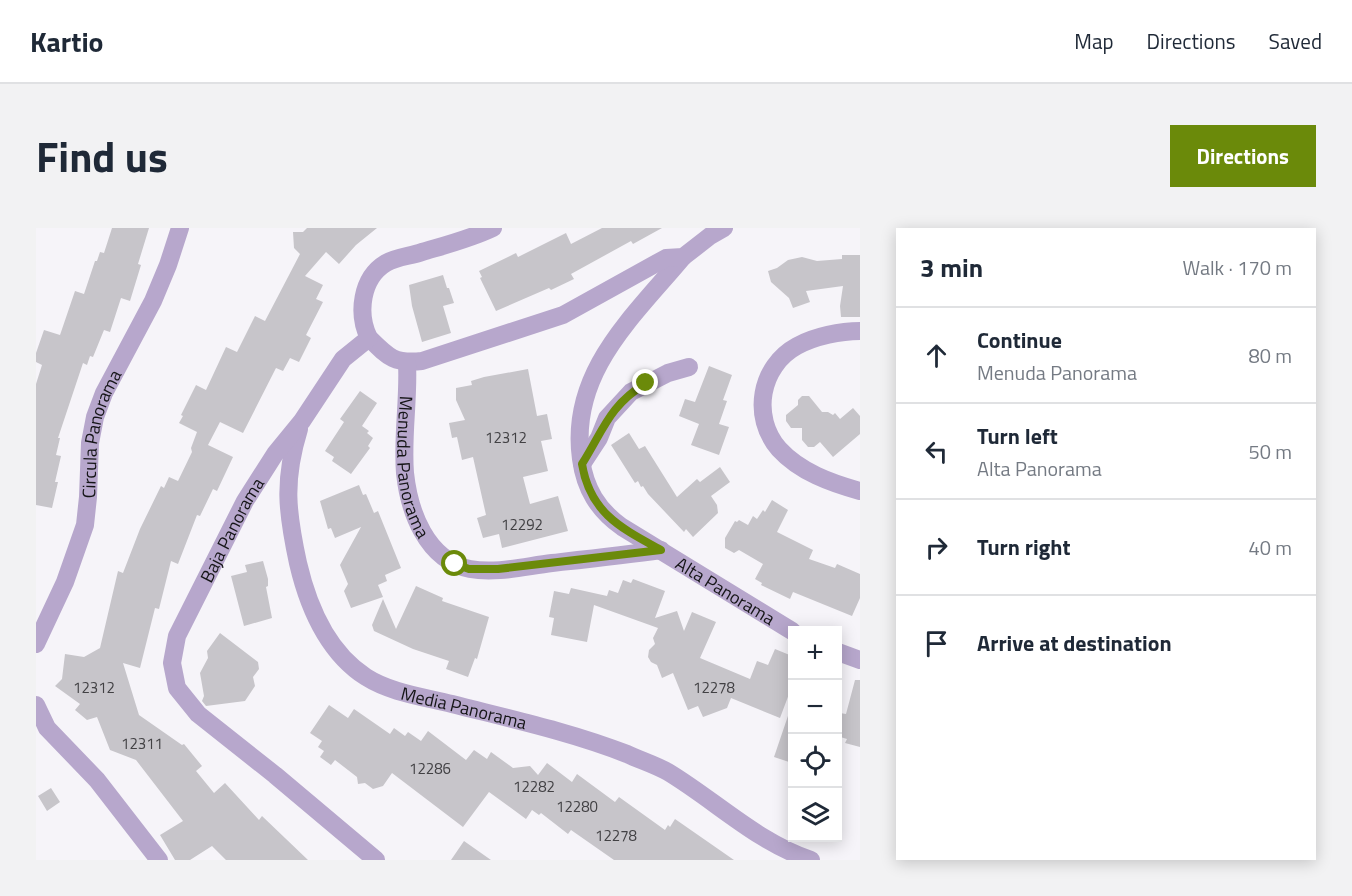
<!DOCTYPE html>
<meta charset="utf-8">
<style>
body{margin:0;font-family:"Titillium Web",sans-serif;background:#f2f2f3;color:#1f2937}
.controls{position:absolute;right:18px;bottom:18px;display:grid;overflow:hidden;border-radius:0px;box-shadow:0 3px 15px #0003}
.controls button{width:54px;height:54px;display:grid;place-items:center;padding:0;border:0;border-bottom:2px solid #e0e1e3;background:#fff;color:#1f2937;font:30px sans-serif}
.stop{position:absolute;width:18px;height:18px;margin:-14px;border:4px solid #6b8a0a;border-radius:50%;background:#fff}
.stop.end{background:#6b8a0a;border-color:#fff;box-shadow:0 2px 6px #0008}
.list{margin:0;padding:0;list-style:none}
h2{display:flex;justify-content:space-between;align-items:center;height:78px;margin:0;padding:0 24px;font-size:26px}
h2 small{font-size:20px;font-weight:400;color:#747a83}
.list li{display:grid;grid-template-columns:39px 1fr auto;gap:18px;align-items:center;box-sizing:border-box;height:96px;padding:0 24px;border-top:2px solid #e0e1e3}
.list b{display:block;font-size:22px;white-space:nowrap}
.list p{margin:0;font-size:20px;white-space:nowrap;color:#747a83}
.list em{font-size:20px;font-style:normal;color:#747a83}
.icon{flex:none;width:33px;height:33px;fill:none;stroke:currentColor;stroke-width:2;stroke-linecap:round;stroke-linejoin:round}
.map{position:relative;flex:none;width:824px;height:632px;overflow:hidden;border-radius:0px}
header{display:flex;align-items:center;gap:36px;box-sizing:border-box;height:84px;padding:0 30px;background:#fff;border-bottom:2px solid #e0e1e3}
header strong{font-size:28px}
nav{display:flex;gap:33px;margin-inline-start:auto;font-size:21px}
.intro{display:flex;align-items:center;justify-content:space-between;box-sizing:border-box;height:144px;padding:0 36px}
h1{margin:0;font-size:42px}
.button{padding:15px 27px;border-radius:0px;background:#6b8a0a;color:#fff;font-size:21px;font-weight:700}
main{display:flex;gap:36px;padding:0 36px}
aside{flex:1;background:#fff;border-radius:0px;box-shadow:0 3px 15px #0003}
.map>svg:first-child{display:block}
.building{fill:#c7c5ca}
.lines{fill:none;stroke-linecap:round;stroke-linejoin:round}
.minor{stroke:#b7a7cc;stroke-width:18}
.route{stroke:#6b8a0a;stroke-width:8}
.labels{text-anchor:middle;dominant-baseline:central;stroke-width:4.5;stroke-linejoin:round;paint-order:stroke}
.number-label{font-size:15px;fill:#424144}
.street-label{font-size:18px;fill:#151517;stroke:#f6f4f9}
</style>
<header>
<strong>Kartio</strong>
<nav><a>Map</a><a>Directions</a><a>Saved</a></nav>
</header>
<div class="intro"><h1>Find us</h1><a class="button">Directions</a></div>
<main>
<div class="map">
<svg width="824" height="632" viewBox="0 0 824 632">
<rect width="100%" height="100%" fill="#f6f4f9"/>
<path class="building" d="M 76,0 L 113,0 L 102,36 L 105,37 L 94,73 L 85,70 L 74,104 L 68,102 L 57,129 L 54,128 L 51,137 L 47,135 L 22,210 L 24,210 L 20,227 L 25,228 L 19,254 L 22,254 L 16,280 L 0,277 L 0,156 L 6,137 L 0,134 L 0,125 L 8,102 L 24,107 L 39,63 L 48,66 L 59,33 L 61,33 L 64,24 L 68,25 Z
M 271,0 L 341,0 L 320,17 L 303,36 L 290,24 L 269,48 L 287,57 L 280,71 L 287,74 L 270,107 L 275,110 L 263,134 L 254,130 L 247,143 L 240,140 L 207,205 L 184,194 L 172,217 L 197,229 L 181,263 L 177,261 L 164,288 L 161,287 L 142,336 L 135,333 L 123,381 L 119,380 L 104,440 L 87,435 L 103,487 L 146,517 L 148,516 L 166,538 L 160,543 L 178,565 L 189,555 L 223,592 L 226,588 L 272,632 L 190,632 L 176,618 L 154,632 L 139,632 L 124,607 L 147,593 L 100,532 L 74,522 L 61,489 L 51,492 L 39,482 L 44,476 L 19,458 L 26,451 L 29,426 L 48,429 L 64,420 L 82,343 L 87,345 L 104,301 L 125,258 L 128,260 L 133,249 L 142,253 L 156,224 L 155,220 L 161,204 L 143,195 L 147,188 L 145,187 L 160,157 L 170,162 L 190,119 L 201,124 L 219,88 L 229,93 L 264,26 L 258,20 L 257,4 L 267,4 Z
M 566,0 L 626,0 L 597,16 L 595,13 L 535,46 L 538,51 L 515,62 L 513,60 L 460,83 L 444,50 L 446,49 L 443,43 L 480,25 L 482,29 L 530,5 L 535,16 Z
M 806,27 L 824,27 L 824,89 L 805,89 L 804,78 L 807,58 L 770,63 L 774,74 L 757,80 L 753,70 L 735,54 L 732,43 L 741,40 L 752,32 L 766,29 L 781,33 L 806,31 Z
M 407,47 L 411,60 L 413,60 L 418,75 L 407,78 L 415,105 L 386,114 L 376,78 L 373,57 Z
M 673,138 L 696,147 L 687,172 L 691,173 L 683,196 L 693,199 L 683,227 L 655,217 L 663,196 L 643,188 L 649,171 L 659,174 Z
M 492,141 L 501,188 L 511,186 L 516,211 L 505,213 L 512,243 L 487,249 L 494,276 L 522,268 L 532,303 L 466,320 L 463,306 L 447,310 L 441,290 L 450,287 L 437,229 L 426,232 L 421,209 L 416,210 L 413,195 L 429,192 L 420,172 L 420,160 L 436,157 L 435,153 L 448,149 Z
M 324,163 L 341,175 L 326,198 L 333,203 L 331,205 L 337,210 L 332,218 L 334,220 L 315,246 L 296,233 L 298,229 L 289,223 L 308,194 L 304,191 Z
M 766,168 L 773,168 L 786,184 L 792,184 L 797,187 L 799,185 L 804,191 L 817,180 L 824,188 L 824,206 L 797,229 L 784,214 L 778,219 L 772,219 L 766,212 L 766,200 L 755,200 L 750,193 L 750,187 L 762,177 L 762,172 Z
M 593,205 L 603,221 L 609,218 L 641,269 L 661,251 L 664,254 L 684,239 L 694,254 L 675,268 L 681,277 L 682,285 L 657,309 L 650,301 L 648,304 L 612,266 L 607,258 L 605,259 L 602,253 L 599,255 L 575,217 Z
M 323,257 L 327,267 L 330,266 L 338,285 L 342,283 L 365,340 L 349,347 L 351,353 L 342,357 L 347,369 L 315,380 L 308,363 L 312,356 L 304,337 L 325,299 L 299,310 L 295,300 L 292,301 L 284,273 Z
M 736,272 L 752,282 L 741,304 L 777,322 L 773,331 L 799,340 L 801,336 L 824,346 L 824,370 L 816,388 L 757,364 L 754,371 L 725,357 L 726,355 L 719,351 L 727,336 L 703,322 L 698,325 L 689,320 L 689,310 L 699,293 L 701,294 L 703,292 L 712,297 L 717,288 L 721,291 L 727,282 L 729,284 Z
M 227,333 L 232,351 L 232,358 L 230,359 L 236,390 L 208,398 L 195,348 L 211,344 L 209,337 Z
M 597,351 L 629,363 L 619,390 L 641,383 L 648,403 L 656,384 L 680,394 L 664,430 L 714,451 L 721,433 L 732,437 L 739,421 L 756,428 L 756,458 L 744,490 L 695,470 L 691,480 L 667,489 L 662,478 L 652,482 L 637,445 L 626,450 L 621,437 L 615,434 L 612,429 L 613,422 L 619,416 L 617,410 L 622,400 L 558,377 L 551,414 L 515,407 L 518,390 L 513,389 L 518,363 L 533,366 L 535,360 L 571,368 L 573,362 L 582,365 L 587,352 L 595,355 Z
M 380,358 L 407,370 L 406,373 L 453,389 L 441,431 L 439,430 L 432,449 L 410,441 L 413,433 L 377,421 L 338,403 L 336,397 L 347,371 L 360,401 Z
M 184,405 L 222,434 L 223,441 L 217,449 L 219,458 L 209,473 L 170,478 L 166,473 L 168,468 L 164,445 L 172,430 L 171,423 Z
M 819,452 L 824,452 L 824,519 L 809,515 L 811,511 L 801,508 L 804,485 L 810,486 Z
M 293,477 L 312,490 L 318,481 L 354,506 L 358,500 L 369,508 L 372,504 L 385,513 L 392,503 L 430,532 L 438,522 L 451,531 L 455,524 L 477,540 L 494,538 L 502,547 L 511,535 L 536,554 L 541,546 L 579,574 L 583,569 L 629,602 L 632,597 L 634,599 L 639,591 L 698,632 L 578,632 L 535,602 L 532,606 L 505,585 L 503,587 L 496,582 L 490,591 L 453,564 L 427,599 L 356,545 L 347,558 L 337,561 L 329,555 L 322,556 L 321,549 L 299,532 L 295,537 L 284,529 L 288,523 L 282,519 L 286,513 L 274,505 Z
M 754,482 L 756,483 L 756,535 L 738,529 Z
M 15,560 L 24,574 L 11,583 L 2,568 Z
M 428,613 L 455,632 L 415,632 Z"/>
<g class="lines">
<g class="minor">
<path id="s1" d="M 647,29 C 596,90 533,145 545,231 C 549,261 562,282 586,299 L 756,403"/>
<path d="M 824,103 C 805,103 779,108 761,118 C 724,138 715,189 743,221 C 764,244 795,255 824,263"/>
<path d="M 333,110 C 352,129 358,136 386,133 L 527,87 L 630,30 L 647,29 L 674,8 L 688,0"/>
<path id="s2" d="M 371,135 C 373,171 366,208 369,245 C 373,283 390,332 434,341 C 460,346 490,338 516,335 C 552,331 589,327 625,322"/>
<path id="s3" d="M 263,201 C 247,253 251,284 262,335 C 272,378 291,424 330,449 C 355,465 389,469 416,476 C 475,491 535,504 591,526 C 604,532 620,537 632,544 C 680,573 721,614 775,632"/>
<path d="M 546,236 L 563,210 L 571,190 L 595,164 L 632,145 L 653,139"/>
<path id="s4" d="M 0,416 L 29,354 L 49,297 L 52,269 L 54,215 L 59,189 L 68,165 L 117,73 L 132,37 L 144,0"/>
<path d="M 802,424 L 824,432"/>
<path d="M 0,477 L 11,500 L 61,552 L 123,632"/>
<path id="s5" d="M 340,632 L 239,547 L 162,486 L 141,460 L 136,435 L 141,408 L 209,273 L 239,226 L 266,193 L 307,131 L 333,110 C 321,86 325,50 350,35 C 360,29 375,28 386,24 C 410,17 434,11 457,0"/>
</g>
</g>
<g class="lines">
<path class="route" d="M 419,336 L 433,341 L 462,341 L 625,322 C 585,300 554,285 546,236 C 568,201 573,178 610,155"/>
</g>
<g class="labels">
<g class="number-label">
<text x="470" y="209">12312</text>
<text x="486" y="296">12292</text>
<text x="58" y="459">12312</text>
<text x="678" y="459">12278</text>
<text x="106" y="515">12311</text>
<text x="394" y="540">12286</text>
<text x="498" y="558">12282</text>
<text x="541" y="578">12280</text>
<text x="580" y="607">12278</text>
</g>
<g class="street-label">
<text stroke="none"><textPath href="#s4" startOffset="222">Circula Panorama</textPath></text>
<text stroke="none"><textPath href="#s2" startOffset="105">Menuda Panorama</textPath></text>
<text stroke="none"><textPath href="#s5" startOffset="436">Baja Panorama</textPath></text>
<text stroke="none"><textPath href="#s1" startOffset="438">Alta Panorama</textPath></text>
<text stroke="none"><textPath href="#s3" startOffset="375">Media Panorama</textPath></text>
</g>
</g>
</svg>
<div class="controls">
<button>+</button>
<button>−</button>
<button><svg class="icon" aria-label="locate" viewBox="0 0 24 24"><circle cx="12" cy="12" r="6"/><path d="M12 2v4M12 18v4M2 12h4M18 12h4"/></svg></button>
<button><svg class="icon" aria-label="layers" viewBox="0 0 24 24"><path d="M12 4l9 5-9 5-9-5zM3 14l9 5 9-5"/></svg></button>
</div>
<div class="stop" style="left:419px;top:336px"></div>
<div class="stop end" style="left:610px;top:155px"></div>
</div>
<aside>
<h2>3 min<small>Walk · 170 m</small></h2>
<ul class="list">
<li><svg class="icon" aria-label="ahead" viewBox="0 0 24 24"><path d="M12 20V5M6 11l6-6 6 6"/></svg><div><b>Continue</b><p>Menuda Panorama</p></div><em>80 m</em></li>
<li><svg class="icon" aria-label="left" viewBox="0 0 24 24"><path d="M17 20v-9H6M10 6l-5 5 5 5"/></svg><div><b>Turn left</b><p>Alta Panorama</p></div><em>50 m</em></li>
<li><svg class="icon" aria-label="right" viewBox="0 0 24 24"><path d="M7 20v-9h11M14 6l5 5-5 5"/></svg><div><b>Turn right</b></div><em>40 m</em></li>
<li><svg class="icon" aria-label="arrive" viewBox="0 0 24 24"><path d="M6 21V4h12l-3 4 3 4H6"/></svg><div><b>Arrive at destination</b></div></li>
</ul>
</aside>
</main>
